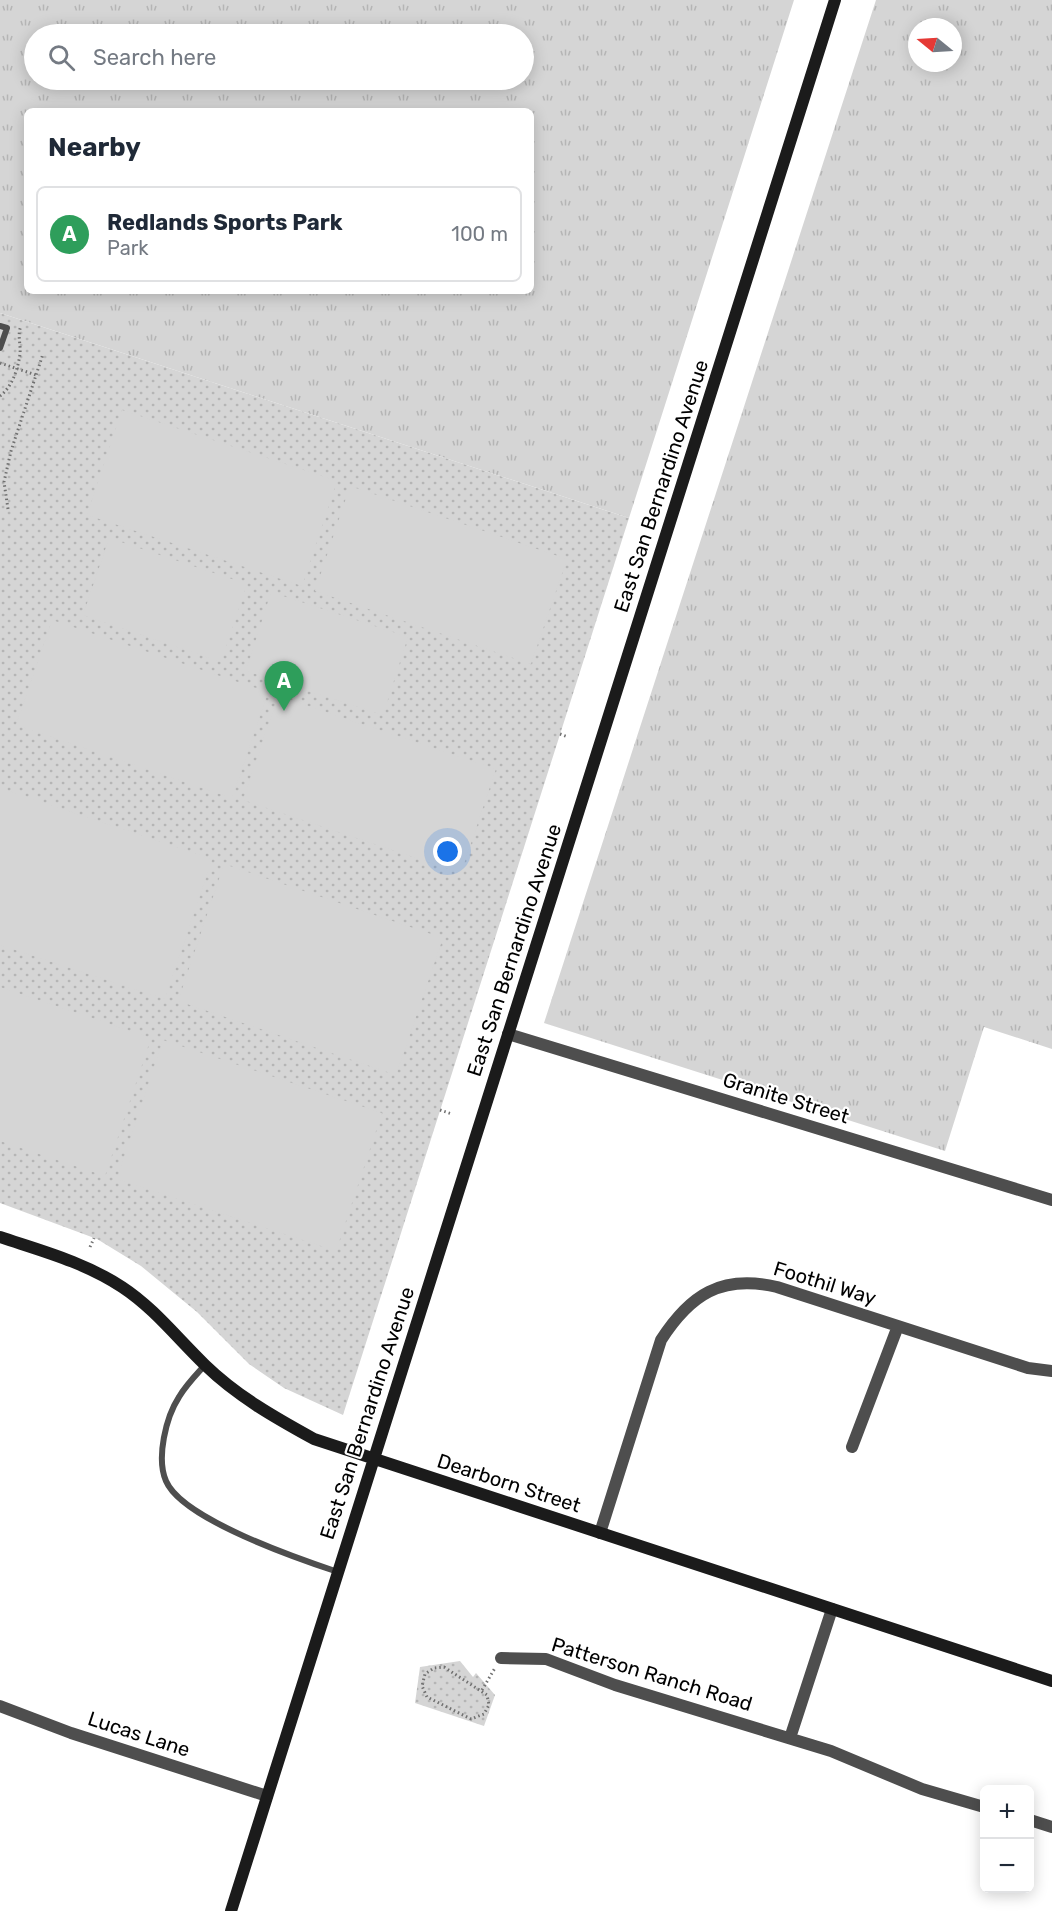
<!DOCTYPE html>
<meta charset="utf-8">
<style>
body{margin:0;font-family:Rubik,sans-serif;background:#f2f2f3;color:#1f2937}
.controls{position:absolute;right:18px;bottom:18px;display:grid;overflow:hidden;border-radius:9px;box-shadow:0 3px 15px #0003}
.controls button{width:54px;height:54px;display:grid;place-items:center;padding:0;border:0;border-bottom:2px solid #e0e1e3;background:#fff;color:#1f2937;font:30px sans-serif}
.compass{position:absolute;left:908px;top:18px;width:54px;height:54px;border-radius:50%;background:#fff;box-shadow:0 3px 15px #0003;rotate:288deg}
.you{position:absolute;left:448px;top:852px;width:21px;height:21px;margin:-15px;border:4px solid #fff;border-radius:50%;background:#1a73e8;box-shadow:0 0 0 9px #1a73e833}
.badge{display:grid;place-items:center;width:39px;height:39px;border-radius:50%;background:#2563eb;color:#fff;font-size:20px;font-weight:700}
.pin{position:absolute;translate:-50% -50px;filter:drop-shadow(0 2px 3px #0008)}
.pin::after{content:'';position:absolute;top:32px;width:21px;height:18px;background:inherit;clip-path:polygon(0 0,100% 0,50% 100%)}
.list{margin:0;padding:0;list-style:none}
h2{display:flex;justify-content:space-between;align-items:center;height:78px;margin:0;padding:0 24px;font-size:26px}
h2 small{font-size:20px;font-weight:400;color:#747a83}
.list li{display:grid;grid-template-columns:39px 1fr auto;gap:18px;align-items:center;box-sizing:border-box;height:96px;margin:0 12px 12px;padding:0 12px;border:2px solid #e0e1e3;border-radius:9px}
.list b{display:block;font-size:22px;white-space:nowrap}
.list p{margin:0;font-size:20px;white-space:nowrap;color:#747a83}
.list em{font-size:20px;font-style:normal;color:#747a83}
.icon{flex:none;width:33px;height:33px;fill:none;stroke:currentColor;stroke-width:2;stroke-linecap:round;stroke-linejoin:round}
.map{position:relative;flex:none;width:1052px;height:1911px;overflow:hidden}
.search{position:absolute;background:#fff;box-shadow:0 3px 15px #0003;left:24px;top:24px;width:510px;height:66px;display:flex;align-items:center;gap:15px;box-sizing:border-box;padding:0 21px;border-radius:33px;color:#747a83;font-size:22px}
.panel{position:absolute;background:#fff;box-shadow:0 3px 15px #0003;left:24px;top:108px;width:510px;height:186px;border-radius:9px}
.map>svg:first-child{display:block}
.grass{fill:url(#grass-tufts);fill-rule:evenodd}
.park{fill:url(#park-dots)}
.pitch{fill:#d5d5d5}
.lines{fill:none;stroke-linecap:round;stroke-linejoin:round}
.path{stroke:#707070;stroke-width:3;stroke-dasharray:1.5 3;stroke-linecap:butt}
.lane{stroke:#4e4e4e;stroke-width:6}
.street{stroke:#4e4e4e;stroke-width:12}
.secondary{stroke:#1b1b1b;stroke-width:12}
.labels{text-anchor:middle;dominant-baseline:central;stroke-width:4.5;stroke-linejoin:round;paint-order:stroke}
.street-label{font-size:20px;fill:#000;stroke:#fff}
</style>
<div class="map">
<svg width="1052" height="1911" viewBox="0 0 1052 1911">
<defs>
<pattern id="grass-tufts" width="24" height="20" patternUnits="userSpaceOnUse" patternTransform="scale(1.5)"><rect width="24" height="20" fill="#d5d5d5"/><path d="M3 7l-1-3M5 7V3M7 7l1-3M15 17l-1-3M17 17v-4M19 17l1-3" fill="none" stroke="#b5b5b5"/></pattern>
<pattern id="park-dots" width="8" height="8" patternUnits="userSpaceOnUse" patternTransform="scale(1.5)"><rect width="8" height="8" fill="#d5d5d5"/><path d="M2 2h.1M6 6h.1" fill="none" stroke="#b5b5b5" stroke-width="1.8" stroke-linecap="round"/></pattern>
</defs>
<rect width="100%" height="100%" fill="#fff"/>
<path class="grass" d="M 0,0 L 794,0 L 629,518 L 0,313 ZM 34,34 L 524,34 L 524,80 L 34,80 ZM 27,111 L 531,111 L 531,291 L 27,291 Z
M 876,0 L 1052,0 L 1052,1049 L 984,1027 L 945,1151 L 544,1023 ZM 917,27 L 953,27 L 953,63 L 917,63 Z"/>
<path class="park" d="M 0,313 L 629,518 L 343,1415 L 284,1388 L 249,1364 L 197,1312 L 141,1266 L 97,1239 L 0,1203 Z
M 460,1661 L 473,1677 L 476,1673 L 495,1695 L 484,1726 L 415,1703 L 420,1667 Z"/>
<path class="pitch" d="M 122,410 L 337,481 L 302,586 L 87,515 Z
M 350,486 L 567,559 L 531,664 L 315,591 Z
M 109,538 L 247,584 L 221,662 L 83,615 Z
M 271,592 L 408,637 L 383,715 L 246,671 Z
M 52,620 L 268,692 L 232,798 L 16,725 Z
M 278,696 L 496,769 L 461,873 L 243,800 Z
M 0,788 L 212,859 L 165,999 L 0,945 Z
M 224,864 L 443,938 L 396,1075 L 178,1001 Z
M 0,987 L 151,1038 L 105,1176 L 0,1141 Z
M 163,1040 L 382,1113 L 336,1251 L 117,1179 Z"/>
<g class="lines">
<path class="path" d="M 0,363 L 36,375
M 0,396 C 12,387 18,369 20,354 C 21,344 17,335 21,326
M 8,509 L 4,482 L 11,451 L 43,354
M 560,734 L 568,737
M 440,1110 L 452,1114
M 90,1247 L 94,1238
M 444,1667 L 487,1695 L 489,1705 L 484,1714 L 471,1719 L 427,1697 L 422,1686 L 425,1674 L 434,1668 Z
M 482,1690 L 495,1668"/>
<path class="lane" d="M 0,326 L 7,328 L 0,348
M 205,1365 C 196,1375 186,1385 179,1397 C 166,1417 156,1458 166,1481 C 182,1519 299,1559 338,1572"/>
<path class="street" d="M 508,1034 L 1052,1200
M 852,1447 L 898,1326
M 600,1533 L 661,1340 C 690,1295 721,1274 777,1287 L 1028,1368 L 1052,1371
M 501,1658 L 546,1659 L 615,1685 L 831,1751 L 922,1789 L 984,1807
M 0,1706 L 71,1733 L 267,1796
M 790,1738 L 832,1609
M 1030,1820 L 1052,1827"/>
<path class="secondary" d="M 0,1237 C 42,1251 84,1262 122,1287 C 154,1308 177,1338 205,1365 C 237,1396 274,1417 314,1439 L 1052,1681
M 231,1911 L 835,0"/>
</g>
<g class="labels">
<g class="street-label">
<text transform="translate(661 486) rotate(-72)">East San Bernardino Avenue</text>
<text transform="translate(514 950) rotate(-72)">East San Bernardino Avenue</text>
<text transform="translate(786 1098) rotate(17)">Granite Street</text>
<text transform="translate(825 1283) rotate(17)">Foothil Way</text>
<text transform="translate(367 1413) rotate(-72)">East San Bernardino Avenue</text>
<text transform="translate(509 1483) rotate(18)">Dearborn Street</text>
<text transform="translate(652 1674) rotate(17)">Patterson Ranch Road</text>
<text transform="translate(139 1734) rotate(18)">Lucas Lane</text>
</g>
</g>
</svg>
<div class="controls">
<button>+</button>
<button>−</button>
</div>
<svg class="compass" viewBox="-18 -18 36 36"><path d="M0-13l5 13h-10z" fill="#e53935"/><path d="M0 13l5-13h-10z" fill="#747a83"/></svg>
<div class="you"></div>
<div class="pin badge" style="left:284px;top:711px;background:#2e9e5b">A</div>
<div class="search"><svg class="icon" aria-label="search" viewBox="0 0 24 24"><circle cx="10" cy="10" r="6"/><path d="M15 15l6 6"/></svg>Search here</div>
<section class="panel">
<h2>Nearby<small></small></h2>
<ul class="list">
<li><span class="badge" style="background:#2e9e5b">A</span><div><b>Redlands Sports Park</b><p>Park</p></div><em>100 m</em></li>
</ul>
</section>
</div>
